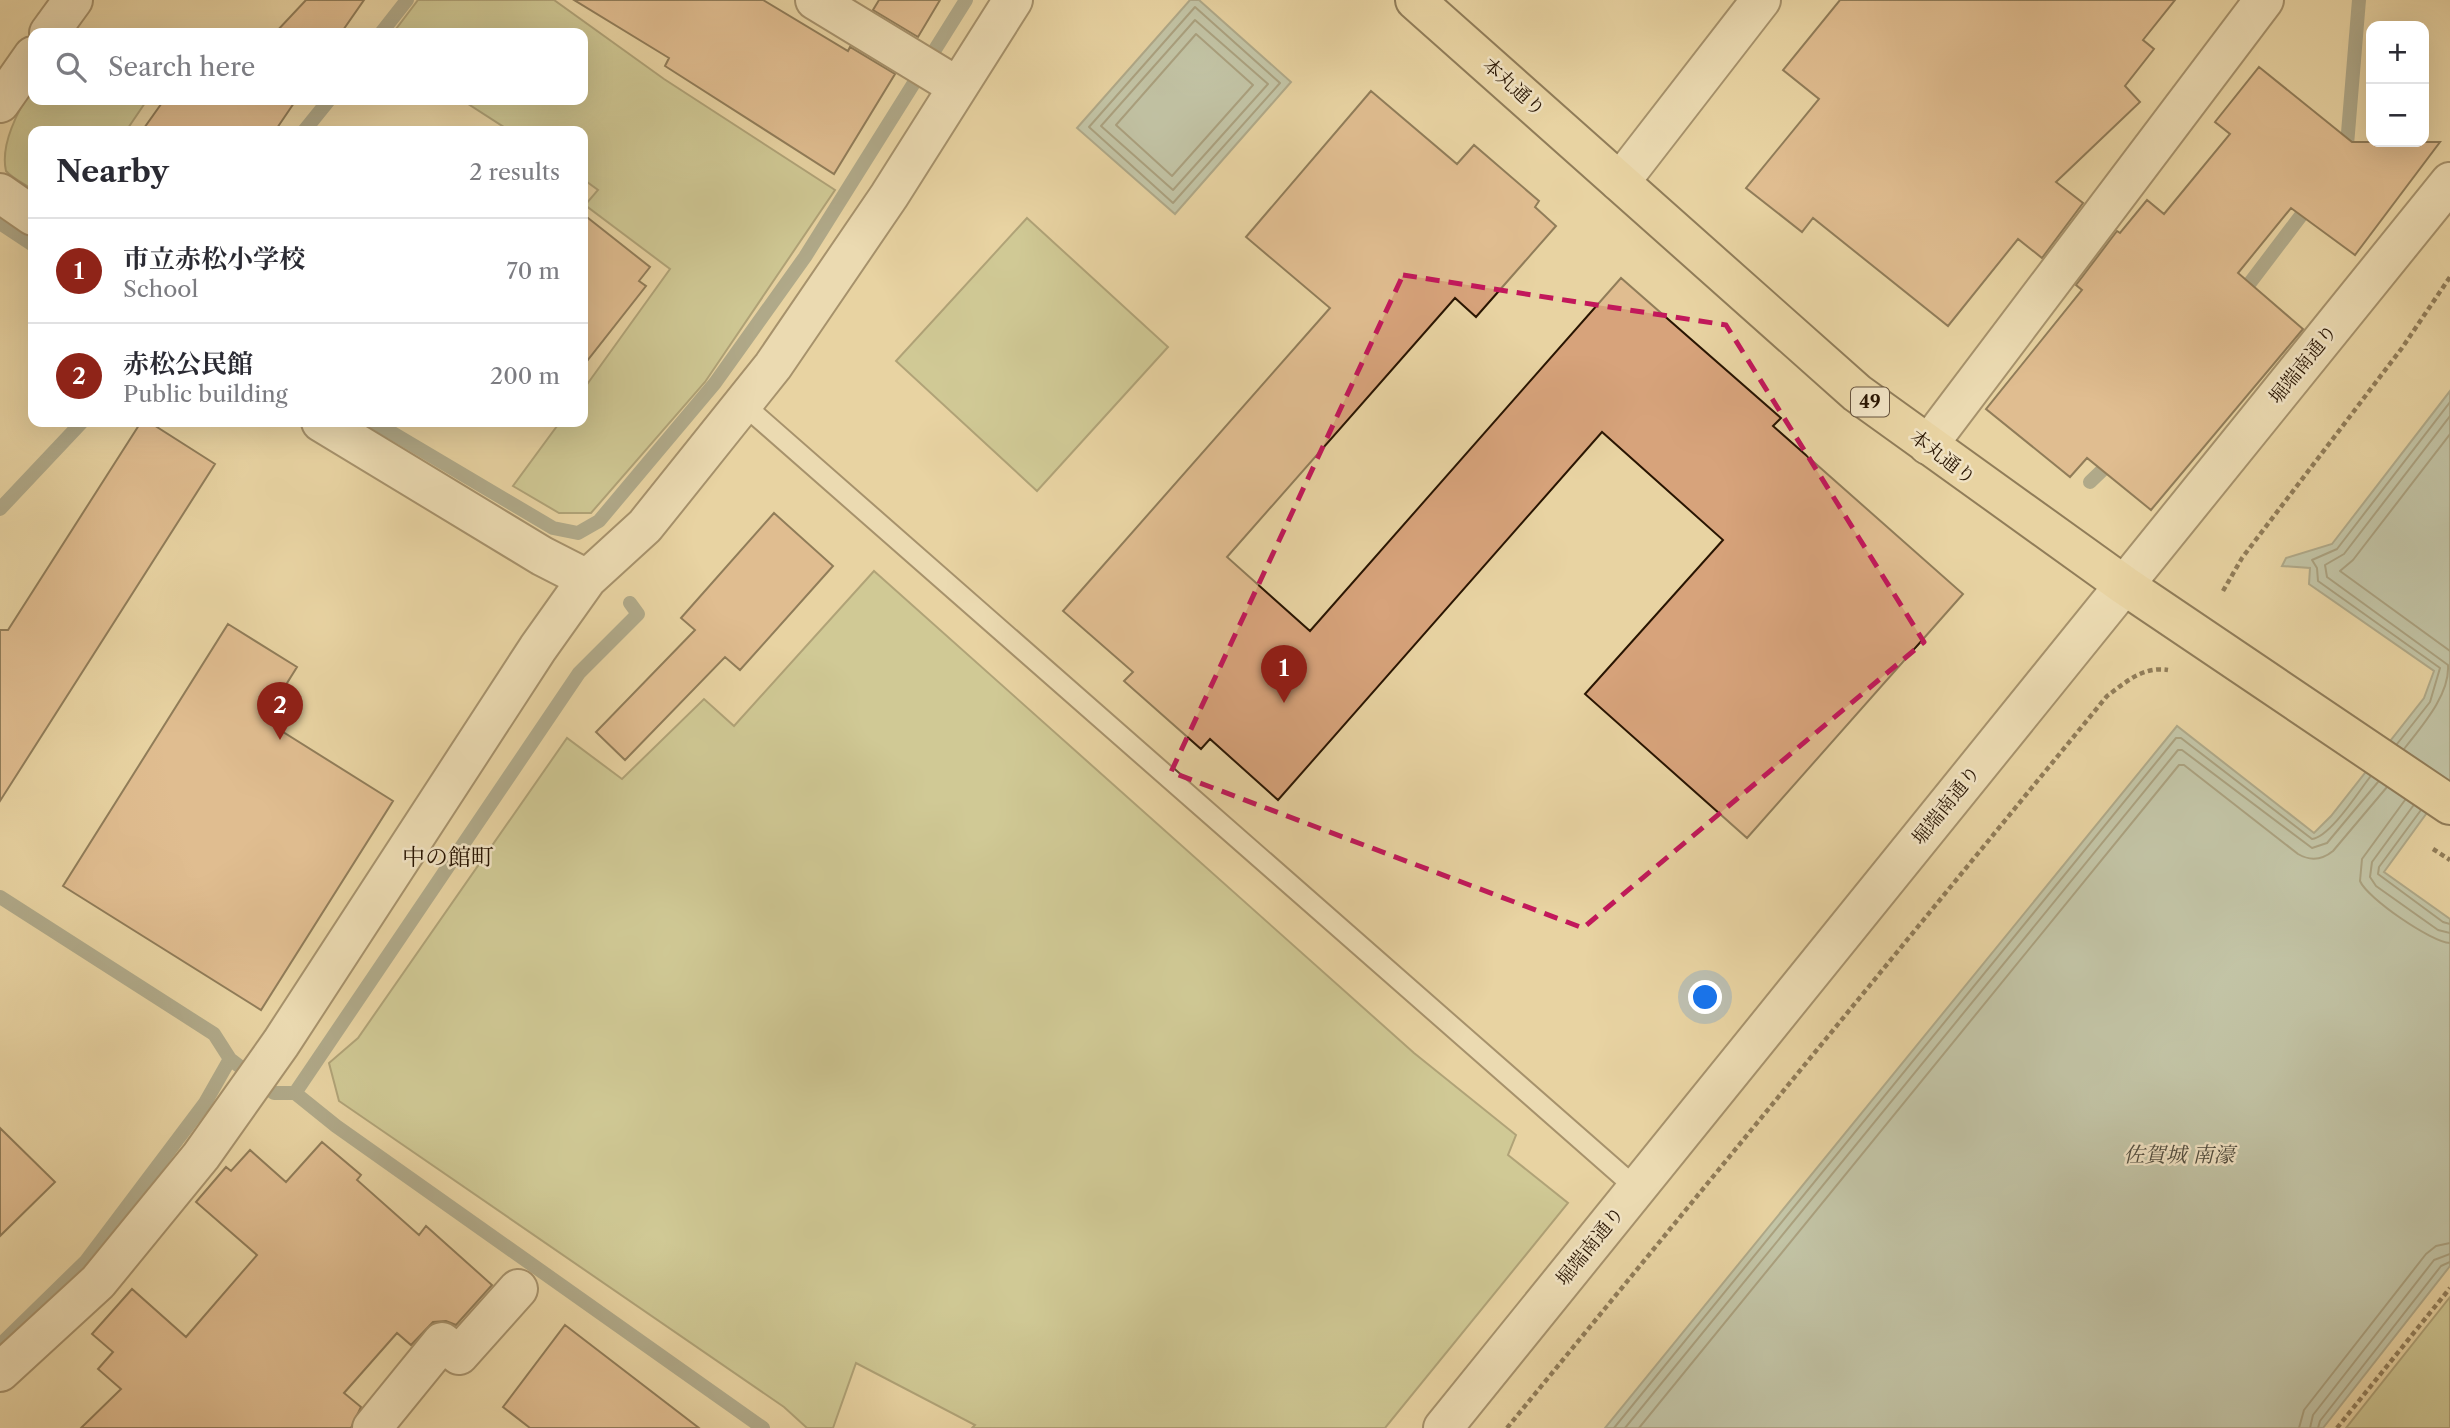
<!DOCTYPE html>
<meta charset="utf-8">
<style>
body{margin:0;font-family:"Libre Caslon Text","Noto Serif JP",serif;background:#f2f2f3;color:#2b2b33}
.controls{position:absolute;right:21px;top:21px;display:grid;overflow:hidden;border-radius:14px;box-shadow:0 7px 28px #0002}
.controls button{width:63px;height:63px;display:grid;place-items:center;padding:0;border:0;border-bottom:2px solid #e1e1e2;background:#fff;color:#2b2b33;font:35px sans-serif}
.you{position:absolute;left:1706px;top:998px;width:24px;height:24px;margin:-18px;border:5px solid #fff;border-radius:50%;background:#1a73e8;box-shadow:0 0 0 10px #1a73e833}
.badge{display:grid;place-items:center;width:46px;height:46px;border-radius:50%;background:#8f2418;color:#fff;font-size:23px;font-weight:700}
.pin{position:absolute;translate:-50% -58px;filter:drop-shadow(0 2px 4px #0008)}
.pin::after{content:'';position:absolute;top:37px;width:24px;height:21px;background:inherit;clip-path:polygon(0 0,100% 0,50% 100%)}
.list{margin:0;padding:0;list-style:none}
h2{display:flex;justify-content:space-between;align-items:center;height:91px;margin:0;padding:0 28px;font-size:30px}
h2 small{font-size:23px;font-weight:400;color:#7c7c81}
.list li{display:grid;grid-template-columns:46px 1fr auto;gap:21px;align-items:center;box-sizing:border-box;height:105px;padding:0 28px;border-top:2px solid #e1e1e2}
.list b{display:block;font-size:26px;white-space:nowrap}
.list p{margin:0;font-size:23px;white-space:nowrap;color:#7c7c81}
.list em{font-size:23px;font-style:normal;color:#7c7c81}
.icon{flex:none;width:38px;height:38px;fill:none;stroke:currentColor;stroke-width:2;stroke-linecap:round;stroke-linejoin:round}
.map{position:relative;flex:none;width:2450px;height:1428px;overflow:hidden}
.search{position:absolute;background:#fff;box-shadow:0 7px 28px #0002;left:28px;top:28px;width:560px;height:77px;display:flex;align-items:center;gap:18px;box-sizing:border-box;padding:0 24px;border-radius:14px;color:#7c7c81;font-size:26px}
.panel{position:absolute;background:#fff;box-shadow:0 7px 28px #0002;left:28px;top:126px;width:560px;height:301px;border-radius:14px}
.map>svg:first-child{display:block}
.green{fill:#b4bc86;stroke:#6e6844;stroke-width:2}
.water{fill:#9ab6af;stroke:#6d766a;stroke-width:2}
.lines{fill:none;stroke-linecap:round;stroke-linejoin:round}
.shore{stroke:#626658;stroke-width:2}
.stream{stroke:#6d766a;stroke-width:14}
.building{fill:#d7a37b;stroke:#291502;stroke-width:2}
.service-casing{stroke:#59442a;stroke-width:23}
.minor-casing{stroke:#59442a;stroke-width:42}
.tertiary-casing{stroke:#59442a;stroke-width:42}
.primary-casing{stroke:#291502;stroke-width:42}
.path{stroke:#291502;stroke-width:4.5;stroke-dasharray:5 3.5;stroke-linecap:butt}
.service{stroke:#f0e2c3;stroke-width:19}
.minor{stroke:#f0e2c3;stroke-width:38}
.tertiary{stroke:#f0e2c3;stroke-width:38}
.primary{stroke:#e8d3a2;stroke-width:38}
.marked{fill:none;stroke:#c2185b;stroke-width:5;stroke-dasharray:14 9;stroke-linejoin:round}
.labels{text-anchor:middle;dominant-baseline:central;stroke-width:5;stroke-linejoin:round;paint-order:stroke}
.shield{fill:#f0e2c3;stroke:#65523c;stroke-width:2}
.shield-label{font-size:18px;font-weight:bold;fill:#291502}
.street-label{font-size:19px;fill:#291502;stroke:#f0e2c3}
.water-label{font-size:21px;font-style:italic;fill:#514d3f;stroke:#f0e2c3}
.quarter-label{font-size:23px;fill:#291502;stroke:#f0e2c3}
</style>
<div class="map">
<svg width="2450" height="1428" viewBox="0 0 2450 1428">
<rect width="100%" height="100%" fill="#e8d3a2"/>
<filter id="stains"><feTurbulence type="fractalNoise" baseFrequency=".00286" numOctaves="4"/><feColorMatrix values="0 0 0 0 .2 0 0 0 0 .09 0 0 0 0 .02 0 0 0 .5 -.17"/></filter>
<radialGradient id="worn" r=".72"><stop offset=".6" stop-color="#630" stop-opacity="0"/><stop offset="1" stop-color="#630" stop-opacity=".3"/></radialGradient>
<path class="green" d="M 418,0 L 554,0 L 664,79 L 835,190 L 705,382 L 591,513 L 559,513 L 513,486 L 560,422 L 583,422 L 583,390 L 670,269 L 585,205 L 598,190 L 583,179 L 583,131 L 510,131 L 462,100 L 583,100 L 583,33 L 393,33 Z
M 33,89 L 33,100 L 147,100 L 126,131 L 33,131 L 33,190 C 25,184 13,179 6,171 C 0,145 18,109 33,89 Z
M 1027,218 L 1168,347 L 1037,491 L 896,361 Z
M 874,571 L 1414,1053 L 1516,1135 L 1508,1155 L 1568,1203 L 1385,1428 L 972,1428 L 975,1425 L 856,1363 L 833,1428 L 807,1428 L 784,1407 L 339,1101 L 329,1063 L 358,1038 L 567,738 L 622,779 L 704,699 L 734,726 Z
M 2450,1297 L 2450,1428 L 2346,1428 Z"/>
<path class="water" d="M 1190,0 L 1199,0 L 1291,82 L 1175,214 L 1077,128 Z
M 2450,391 L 2450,781 L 2384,872 L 2450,919 L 2450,1266 L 2323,1428 L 1605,1428 L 2177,726 L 2314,833 L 2331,816 L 2424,698 L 2434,671 L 2309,584 L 2310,568 L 2282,566 L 2286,558 L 2332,544 Z"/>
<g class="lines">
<path class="shore" d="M 1195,7 L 1280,83 L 1173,203 L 1089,127 Z
M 1195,20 L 1268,84 L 1173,190 L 1101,126 Z
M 1196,34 L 1253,85 L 1172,176 L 1116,125 Z
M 2450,434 L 2353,560 L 2340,571 L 2450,651
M 2397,744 L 2430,702 L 2440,668 L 2318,581 L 2317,568 L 2312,560 L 2337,549 L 2450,402
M 2404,749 C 2421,727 2450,695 2448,665 L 2327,577 L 2325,565 L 2344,554 L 2450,416
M 2405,800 L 2362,859 L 2360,881 C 2367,898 2431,942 2450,943
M 2413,806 L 2372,862 L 2370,877 L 2376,886 L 2438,930 L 2450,933
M 2421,810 L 2379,867 L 2378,874 L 2443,922 L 2450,924
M 1614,1428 L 2176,738 L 2181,738 L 2312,839 C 2330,837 2359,791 2370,777
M 1625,1428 L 2178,750 L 2182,750 L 2312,848 L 2327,843 L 2378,782
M 1639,1428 L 2179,765 L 2184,765 L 2298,854 C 2310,861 2322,860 2333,851 L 2387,787
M 2299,1428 L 2304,1410 L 2426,1254 L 2436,1246 L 2450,1243
M 2310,1428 L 2313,1415 L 2434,1260 L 2450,1254
M 2318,1428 L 2320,1421 L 2441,1266 L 2450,1262"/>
<path class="stream" d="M 381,33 L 407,0
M 304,131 L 329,100
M 2346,157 L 2359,0
M 0,223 L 33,245
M 2240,296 L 2312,201
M 374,422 L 553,528 L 578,533 L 599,521 L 715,383 L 805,257 L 966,0
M 2090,482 L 2114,459
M 0,509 L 82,422
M 630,603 L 638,614 L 579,673 L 295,1093 L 336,1126 L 763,1428
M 0,897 L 214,1034 L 230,1059 L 274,1093 L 295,1093
M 0,1345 L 86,1261 L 205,1103 L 230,1059"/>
</g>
<path class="building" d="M 306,0 L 364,0 L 341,33 L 275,33 Z
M 574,0 L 763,0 L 848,51 L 850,47 L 895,74 L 834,174 L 665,66 L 669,58 Z
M 879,0 L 940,0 L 918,37 L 873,10 Z
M 1840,0 L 2175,0 L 2143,40 L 2154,49 L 2125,86 L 2140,102 L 2056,182 L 2083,203 L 2042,258 L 2018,239 L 1948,326 L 1813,218 L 1802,232 L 1746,188 L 1819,99 L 1783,70 Z
M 2259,67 L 2352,142 L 2440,142 L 2355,255 L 2291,208 L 2238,273 L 2303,329 L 2151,510 L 2087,458 L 2070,477 L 1986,409 L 2082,290 L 2076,285 L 2117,231 L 2120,233 L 2147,200 L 2164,214 L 2230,134 L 2215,122 Z
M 1371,91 L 1457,164 L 1474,145 L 1539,201 L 1535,207 L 1556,226 L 1476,317 L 1455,298 L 1227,557 L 1310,631 L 1621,278 L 1781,418 L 1773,426 L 1963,594 L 1747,838 L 1585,694 L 1723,540 L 1602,432 L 1278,800 L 1210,739 L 1201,749 L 1124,681 L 1133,672 L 1063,611 L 1330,308 L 1246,237 Z
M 164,100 L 296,100 L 275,131 L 142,131 Z
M 583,214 L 650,267 L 639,281 L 646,286 L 583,366 Z
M 141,422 L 149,422 L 215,464 L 0,801 L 0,630 L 8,630 Z
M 774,513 L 833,566 L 740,670 L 725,657 L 625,760 L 596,732 L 695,630 L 681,618 Z
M 228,624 L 297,667 L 264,720 L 393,801 L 261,1010 L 63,886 Z
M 0,1128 L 55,1182 L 0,1236 Z
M 322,1142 L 361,1175 L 357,1180 L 419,1235 L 426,1226 L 492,1285 L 456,1325 L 446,1321 L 433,1322 L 411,1345 L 397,1333 L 344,1393 L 361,1407 L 351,1428 L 81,1428 L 121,1389 L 98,1369 L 113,1352 L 92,1334 L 132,1289 L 186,1337 L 257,1255 L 196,1202 L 226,1167 L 231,1171 L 250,1150 L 286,1182 Z
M 565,1325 L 699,1428 L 530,1428 L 503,1407 Z"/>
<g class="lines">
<defs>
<path id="service" d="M 743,404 L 1636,1188"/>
<path id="minor" d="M 815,0 L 958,87
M 49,33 L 73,0
M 0,103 L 33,56
M 1620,182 L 1761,0
M 0,193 L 33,216
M 321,422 L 542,556 L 587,579
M 1928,445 L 2264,0
M 0,1372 L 98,1282 L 201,1156 L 281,1043 L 538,648 L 587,579 L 645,526 L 773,366 L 889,196 L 1013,0
M 372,1428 L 442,1342 L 459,1355 L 518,1289"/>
<path id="tertiary" d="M 1443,1428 L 2450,182"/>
<path id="primary" d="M 1415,0 L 1857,393 L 2124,585 L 2450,805"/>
</defs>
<use href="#service" class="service-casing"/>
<use href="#minor" class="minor-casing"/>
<use href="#tertiary" class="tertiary-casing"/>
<use href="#primary" class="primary-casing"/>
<path class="path" d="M 2223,591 L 2242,558 L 2402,348 L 2450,277
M 2433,849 L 2450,860
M 1507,1428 L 2107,696 C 2126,682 2143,666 2168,670
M 2337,1428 L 2450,1288"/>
<use href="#service" class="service"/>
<use href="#minor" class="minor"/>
<use href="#tertiary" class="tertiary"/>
<use href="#primary" class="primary"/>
</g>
<path d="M0 0H2450V1428H0ZM 1403,275 L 1726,325 L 1924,642 L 1583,928 L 1171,772 Z" fill="#e8d3a2" fill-opacity=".55" fill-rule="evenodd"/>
<path class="marked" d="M 1403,275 L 1726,325 L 1924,642 L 1583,928 L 1171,772 Z"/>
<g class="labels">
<rect class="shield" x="1851" y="387.5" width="38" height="29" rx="5"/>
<g class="shield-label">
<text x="1870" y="402">49</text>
</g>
<g class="street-label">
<text transform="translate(1514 87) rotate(42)">本丸通り</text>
<text transform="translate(2303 364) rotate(-51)">堀端南通り</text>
<text transform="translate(1943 457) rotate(37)">本丸通り</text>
<text transform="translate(1946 805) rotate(-51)">堀端南通り</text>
<text transform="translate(1590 1246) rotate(-51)">堀端南通り</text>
</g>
<g class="water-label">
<text x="2179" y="1154">佐賀城 南濠</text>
</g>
<g class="quarter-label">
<text x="448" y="857">中の館町</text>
</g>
</g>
<rect width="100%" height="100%" filter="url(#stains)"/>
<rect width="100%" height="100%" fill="url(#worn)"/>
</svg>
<div class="controls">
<button>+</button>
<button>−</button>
</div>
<div class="you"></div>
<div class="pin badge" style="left:1284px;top:703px">1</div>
<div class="pin badge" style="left:280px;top:740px">2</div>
<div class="search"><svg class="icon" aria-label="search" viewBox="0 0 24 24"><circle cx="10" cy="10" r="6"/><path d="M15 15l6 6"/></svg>Search here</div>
<section class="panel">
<h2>Nearby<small>2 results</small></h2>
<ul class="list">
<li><span class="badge">1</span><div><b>市立赤松小学校</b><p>School</p></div><em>70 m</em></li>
<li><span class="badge">2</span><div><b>赤松公民館</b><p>Public building</p></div><em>200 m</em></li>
</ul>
</section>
</div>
